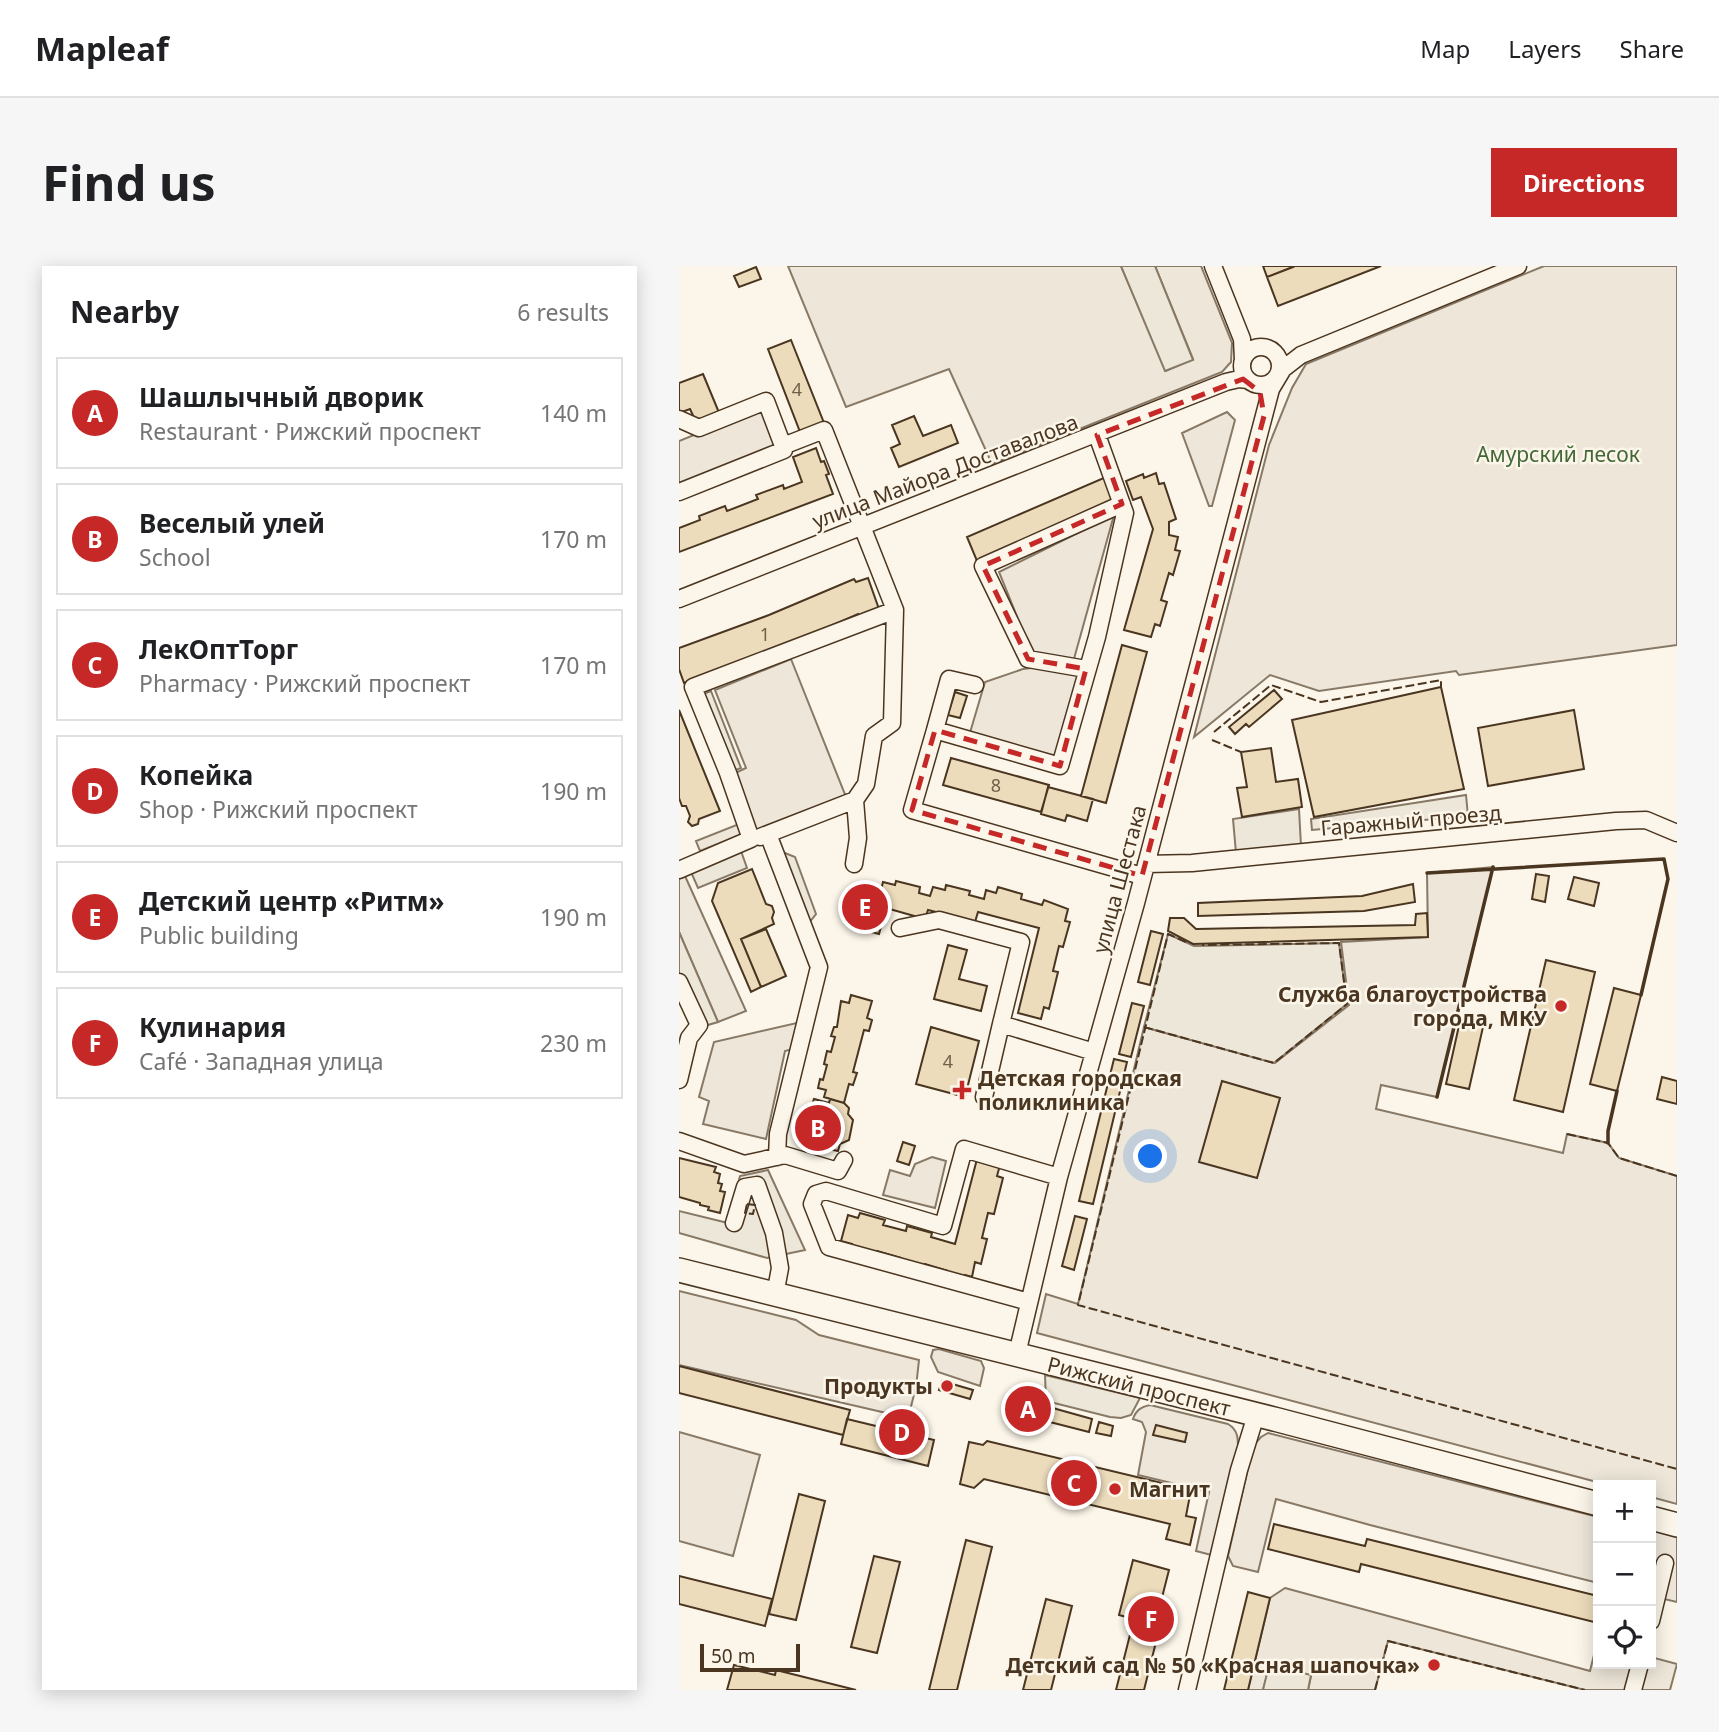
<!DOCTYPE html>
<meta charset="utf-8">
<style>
body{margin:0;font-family:"Noto Sans",sans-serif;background:#f6f6f6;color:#202124}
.controls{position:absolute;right:21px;bottom:21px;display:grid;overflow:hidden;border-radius:0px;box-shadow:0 4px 18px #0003}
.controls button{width:63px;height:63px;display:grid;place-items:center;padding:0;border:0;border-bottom:2px solid #e0e0e0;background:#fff;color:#202124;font:35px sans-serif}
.scale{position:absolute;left:21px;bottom:18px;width:100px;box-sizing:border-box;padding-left:7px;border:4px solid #4a3520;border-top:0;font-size:19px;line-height:24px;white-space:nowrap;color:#4a3520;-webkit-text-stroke:5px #fbf6e9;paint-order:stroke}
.you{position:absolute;left:472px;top:891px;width:24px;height:24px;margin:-18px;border:5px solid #fff;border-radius:50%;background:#1a73e8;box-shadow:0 0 0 10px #1a73e833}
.badge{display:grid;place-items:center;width:46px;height:46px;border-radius:50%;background:#c62828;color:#fff;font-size:23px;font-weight:700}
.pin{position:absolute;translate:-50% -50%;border:4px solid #fff;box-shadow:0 2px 7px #0006}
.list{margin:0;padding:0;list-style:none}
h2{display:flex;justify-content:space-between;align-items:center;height:91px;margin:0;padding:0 28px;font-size:30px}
h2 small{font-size:23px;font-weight:400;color:#757577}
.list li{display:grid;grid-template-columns:46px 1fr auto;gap:21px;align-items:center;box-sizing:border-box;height:112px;margin:0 14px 14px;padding:0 14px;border:2px solid #e0e0e0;border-radius:0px}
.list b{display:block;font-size:26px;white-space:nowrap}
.list p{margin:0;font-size:23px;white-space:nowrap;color:#757577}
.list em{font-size:23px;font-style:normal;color:#757577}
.icon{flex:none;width:38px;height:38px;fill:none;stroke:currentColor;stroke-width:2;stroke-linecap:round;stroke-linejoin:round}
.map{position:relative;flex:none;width:998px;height:1424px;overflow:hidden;border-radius:0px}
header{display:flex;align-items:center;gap:42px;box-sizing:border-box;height:98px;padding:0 35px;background:#fff;border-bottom:2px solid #e0e0e0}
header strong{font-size:33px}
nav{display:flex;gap:38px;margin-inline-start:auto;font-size:24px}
.intro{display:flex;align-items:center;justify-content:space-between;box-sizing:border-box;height:168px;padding:0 42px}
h1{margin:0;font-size:49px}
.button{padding:18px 32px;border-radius:0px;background:#c62828;color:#fff;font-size:24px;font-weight:700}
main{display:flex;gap:42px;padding:0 42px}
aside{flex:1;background:#fff;border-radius:0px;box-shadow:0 4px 18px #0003}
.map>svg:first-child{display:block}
.green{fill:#ede6d9;stroke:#887966;stroke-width:2}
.parking{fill:#ede7d9;stroke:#887966;stroke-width:2}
.building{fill:#ecdcbc;stroke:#4a3520;stroke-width:2}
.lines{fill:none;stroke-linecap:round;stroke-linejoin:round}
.minor-casing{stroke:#4a3520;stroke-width:19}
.highway-casing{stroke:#4a3520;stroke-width:26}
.minor{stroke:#fbf6e9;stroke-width:16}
.highway{stroke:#fbf6e9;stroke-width:23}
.fence{stroke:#4a3520;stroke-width:2;stroke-dasharray:9 3.5;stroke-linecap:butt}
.wall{stroke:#4a3520;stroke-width:3.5}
.marked{fill:none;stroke:#c62828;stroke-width:5;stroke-dasharray:14 9;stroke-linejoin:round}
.poi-dot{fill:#c62828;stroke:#fbf6e9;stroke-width:2.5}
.labels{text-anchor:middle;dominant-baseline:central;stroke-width:5;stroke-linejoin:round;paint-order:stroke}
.number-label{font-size:18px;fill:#725f47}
.park-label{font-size:21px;fill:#436837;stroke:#fbf6e9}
.street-label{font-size:21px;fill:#4a3520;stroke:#fbf6e9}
.poi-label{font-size:21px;font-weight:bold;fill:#4a3520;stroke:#fbf6e9;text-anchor:end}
</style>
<header>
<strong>Mapleaf</strong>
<nav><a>Map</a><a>Layers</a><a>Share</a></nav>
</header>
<div class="intro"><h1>Find us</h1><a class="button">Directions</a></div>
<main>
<aside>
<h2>Nearby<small>6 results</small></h2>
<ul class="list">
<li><span class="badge">A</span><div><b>Шашлычный дворик</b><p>Restaurant · Рижский проспект</p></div><em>140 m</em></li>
<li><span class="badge">B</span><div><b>Веселый улей</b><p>School</p></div><em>170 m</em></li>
<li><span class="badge">C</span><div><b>ЛекОптТорг</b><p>Pharmacy · Рижский проспект</p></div><em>170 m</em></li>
<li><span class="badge">D</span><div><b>Копейка</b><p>Shop · Рижский проспект</p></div><em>190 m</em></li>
<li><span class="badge">E</span><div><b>Детский центр «Ритм»</b><p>Public building</p></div><em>190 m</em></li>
<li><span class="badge">F</span><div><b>Кулинария</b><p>Café · Западная улица</p></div><em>230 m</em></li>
</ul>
</aside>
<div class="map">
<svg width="998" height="1424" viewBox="0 0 998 1424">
<rect width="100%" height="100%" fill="#fbf6e9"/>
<path class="green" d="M 109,0 L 442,0 L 487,105 L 514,93 L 476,0 L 522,0 L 553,77 L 552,96 L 543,106 L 313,198 L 270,103 L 167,141 Z
M 865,0 L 998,0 L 998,379 L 780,409 L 777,405 L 640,425 L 591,409 L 515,471 L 590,179 L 613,122 L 627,98 Z
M 84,141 L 100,182 L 0,222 L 0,175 Z
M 548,146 L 556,154 L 533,240 L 530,240 L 503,167 Z
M 435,249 L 393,400 L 359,391 L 350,380 L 320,306 Z
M 112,393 L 167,531 L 75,566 L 52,509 L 67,502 L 36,424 Z
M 360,401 L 401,409 L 378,496 L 290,470 L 306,416 L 344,403 Z
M 60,558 L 64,568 L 21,585 L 17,575 Z
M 814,601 L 758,831 L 702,819 L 697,843 L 884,887 L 888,868 L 929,877 L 940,892 L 998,910 L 998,1238 L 972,1231 L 972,1219 L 929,1219 L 358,1067 L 367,1028 L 399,1038 L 465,761 L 596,797 L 670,739 L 662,676 L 749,671 L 748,607 Z
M 6,610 L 67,745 L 39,756 L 0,666 L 0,613 Z
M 122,756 L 117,782 L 106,785 L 87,873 L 24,858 L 30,835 L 20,831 L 35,776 Z
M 253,891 L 267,895 L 256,942 L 204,929 L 211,904 L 231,910 L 236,898 Z
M 0,1025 L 117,1054 L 140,1069 L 240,1094 L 237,1121 L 229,1152 L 0,1099 Z
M 260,1083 L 302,1095 L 305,1102 L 301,1120 L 259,1106 L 252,1091 L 254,1084 Z
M 471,1139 L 549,1158 C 559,1164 559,1172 559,1182 L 540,1291 L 517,1285 L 530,1226 L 459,1209 L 467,1166 L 463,1156 L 454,1153 C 457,1144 462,1141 471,1139 Z
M 0,1166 L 81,1189 L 54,1290 L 0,1275 Z
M 589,1167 L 919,1251 L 919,1317 L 691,1259 L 597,1233 L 579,1306 L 554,1300 L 549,1290 L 574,1180 L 582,1171 Z
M 972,1264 L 998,1271 L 998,1336 L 972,1330 Z
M 606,1322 L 911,1405 L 918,1377 L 919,1398 L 972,1398 L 972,1391 L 998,1398 L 991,1424 L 906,1424 L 709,1375 L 696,1424 L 629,1424 L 632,1410 L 591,1399 L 584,1424 L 569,1424 L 591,1332 Z"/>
<path class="parking" d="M 442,0 L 476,0 L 514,94 L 486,105 Z
M 32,425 L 62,502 L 49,507 L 19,430 Z
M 787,529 L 789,550 L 633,564 L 632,553 Z
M 620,543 L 622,580 L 557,587 L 554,553 Z
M 96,583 L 116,591 L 137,648 L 126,662 Z
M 62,585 L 68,602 L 19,622 L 12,606 Z
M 0,666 L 39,756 L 22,761 L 0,736 Z
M 489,668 L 515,680 L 660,677 L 668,738 L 595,797 L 465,761 Z
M 89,904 L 126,984 L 88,992 L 0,967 L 0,945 L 49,957 L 61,910 Z
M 366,1109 L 461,1132 L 452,1149 L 442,1152 L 431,1151 L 367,1135 Z
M 590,1399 L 632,1409 L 629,1424 L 584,1424 Z"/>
<path class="building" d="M 584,0 L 614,0 L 614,1 L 588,11 Z
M 702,0 L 599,40 L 588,11 L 616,0 Z
M 77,1 L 82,13 L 60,21 L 55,10 Z
M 112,74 L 147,162 L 123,171 L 89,83 Z
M 24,108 L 41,149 L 18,158 L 11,143 L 0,147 L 0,117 Z
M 235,150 L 244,170 L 272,159 L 279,177 L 220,201 L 212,182 L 221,178 L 213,159 Z
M 137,182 L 142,196 L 145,195 L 150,208 L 147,209 L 154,228 L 0,286 L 0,262 L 21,254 L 20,250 L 46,240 L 48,245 L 79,233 L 77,229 L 104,219 L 105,223 L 123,216 L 114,191 Z
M 477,207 L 480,218 L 485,217 L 497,253 L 490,256 L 490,269 L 499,271 L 496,284 L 501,285 L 494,309 L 490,307 L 482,334 L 488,336 L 481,360 L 476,358 L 472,371 L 445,364 L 474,263 L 462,231 L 454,234 L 447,215 L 464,208 L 465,212 Z
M 427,211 L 438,235 L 298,295 L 288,271 Z
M 189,312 L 201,346 L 182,354 L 179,348 L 101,382 L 5,417 L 0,403 L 0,382 L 90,349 L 175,313 L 177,316 Z
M 443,379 L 468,386 L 427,537 L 402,530 Z
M 762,421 L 785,523 L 635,551 L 613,454 Z
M 595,424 L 603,433 L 570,461 L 567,458 L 556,468 L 550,461 Z
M 276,426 L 288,430 L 281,452 L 269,449 Z
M 0,444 L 41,545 L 20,553 L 19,558 L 13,560 L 9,556 L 11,550 L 7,540 L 3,540 L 0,532 Z
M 895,444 L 905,503 L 809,520 L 799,462 Z
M 592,482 L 597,516 L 619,513 L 623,541 L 563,551 L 558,522 L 568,521 L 562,486 Z
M 272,492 L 370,519 L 362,546 L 264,519 Z
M 369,521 L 414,533 L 408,555 L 388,549 L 386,555 L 362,548 Z
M 73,603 L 87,638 L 93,640 L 95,646 L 93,652 L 95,658 L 62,673 L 82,721 L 72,726 L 33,635 L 39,617 Z
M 857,608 L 870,610 L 866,636 L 853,633 Z
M 895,611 L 920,617 L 915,640 L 889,633 Z
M 217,615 L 241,621 L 240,627 L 251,630 L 254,621 L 266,624 L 267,619 L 291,625 L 290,629 L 305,633 L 307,624 L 317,627 L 319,621 L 343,628 L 342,633 L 363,639 L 365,634 L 389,643 L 386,655 L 391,656 L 384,681 L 380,680 L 374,705 L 379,706 L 370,743 L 365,741 L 362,753 L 339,747 L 360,662 L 299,646 L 296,656 L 249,644 L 246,653 L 207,642 L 200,668 L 170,660 L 172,652 L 166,651 L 168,643 L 174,645 L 178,631 L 199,636 L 204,616 L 216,619 Z
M 734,618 L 736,636 L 685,645 L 519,650 L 519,637 L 683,630 Z
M 748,647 L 749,671 L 514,678 L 489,665 L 491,652 L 505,652 L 517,663 L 736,659 L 737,648 Z
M 87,663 L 107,710 L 82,721 L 62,673 Z
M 472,665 L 484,668 L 471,719 L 459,716 Z
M 269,679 L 288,684 L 280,713 L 308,720 L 302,745 L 255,733 Z
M 867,694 L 916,706 L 884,846 L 835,834 Z
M 935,722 L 962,729 L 938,825 L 911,818 Z
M 172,729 L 193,735 L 188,752 L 193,754 L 190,765 L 185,764 L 174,806 L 178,807 L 174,819 L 170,818 L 165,837 L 145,831 L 147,824 L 139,822 L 141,813 L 144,814 L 148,799 L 145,798 L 148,785 L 152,786 L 156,771 L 152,770 L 155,761 L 158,761 L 162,735 L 170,737 Z
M 453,737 L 465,740 L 452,791 L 440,788 Z
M 781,755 L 804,761 L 790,823 L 767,818 Z
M 252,761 L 300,775 L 286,831 L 237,818 Z
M 435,793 L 448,796 L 414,938 L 400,935 Z
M 983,811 L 998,815 L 998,838 L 978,833 Z
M 543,815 L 601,832 L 578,912 L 520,896 Z
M 135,833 L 150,837 L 151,833 L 165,837 L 170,842 L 169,848 L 174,854 L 170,874 L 161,878 L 159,885 L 150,883 L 146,886 L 125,875 L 130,853 L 127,851 L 128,844 L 132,841 Z
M 224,876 L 236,880 L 230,899 L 218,895 Z
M 0,892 L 37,901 L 35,906 L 41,908 L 39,917 L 43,918 L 41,925 L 46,926 L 41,947 L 29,944 L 30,941 L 21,939 L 21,937 L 0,931 Z
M 298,893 L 321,899 L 318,910 L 324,912 L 315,948 L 309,947 L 303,972 L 308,973 L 302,998 L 296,996 L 293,1011 L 286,1009 L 284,1014 L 268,1010 L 269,1005 L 246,998 L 245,1003 L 221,996 L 222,992 L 198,985 L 196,990 L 172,983 L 173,978 L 162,975 L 169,949 L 179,952 L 181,947 L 206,954 L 204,959 L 227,965 L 228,960 L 253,967 L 252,971 L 276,978 Z
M 396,950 L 408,953 L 395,1004 L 383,1000 Z
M 0,1100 L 171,1144 L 164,1169 L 0,1127 Z
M 263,1115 L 294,1124 L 291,1133 L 260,1124 Z
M 363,1139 L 413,1153 L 410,1166 L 359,1153 Z
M 168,1153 L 255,1174 L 249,1200 L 162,1178 Z
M 420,1156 L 434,1160 L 432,1170 L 417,1167 Z
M 477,1159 L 508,1167 L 506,1176 L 474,1169 Z
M 308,1175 L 512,1224 L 507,1250 L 517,1252 L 511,1279 L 487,1273 L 491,1258 L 305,1213 L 295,1222 L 281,1218 L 290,1176 L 304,1179 Z
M 120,1228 L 146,1235 L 117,1354 L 90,1348 Z
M 595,1258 L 686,1280 L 688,1273 L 919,1330 L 919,1357 L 682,1298 L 680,1306 L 589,1283 Z
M 287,1274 L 313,1281 L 278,1424 L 250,1424 Z
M 195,1290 L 221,1296 L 198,1387 L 172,1381 Z
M 454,1294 L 490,1304 L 476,1359 L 481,1360 L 465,1424 L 437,1424 L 455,1353 L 440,1349 Z
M 0,1310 L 93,1333 L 86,1360 L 0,1338 Z
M 569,1326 L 591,1332 L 569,1424 L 545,1424 Z
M 367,1333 L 393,1340 L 372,1424 L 344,1424 Z
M 55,1399 L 96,1409 L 97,1404 L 177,1424 L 48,1424 Z"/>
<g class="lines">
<defs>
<path id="minor" d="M 534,0 L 563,73 L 564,94
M563 100a19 19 0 1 1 38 0a19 19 0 1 1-38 0Z
M 0,153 L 20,162 L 87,135 L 104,180
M 418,169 L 446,247 L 418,371 L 381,500 L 256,464 L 233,544 L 463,610
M 0,226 L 105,184 L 104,180 L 145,164 L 216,344 L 14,421 L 49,507 L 72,573 L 0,604
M 0,333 L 547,116 L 560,113 L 569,114
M 407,403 L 349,393 L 304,300 L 443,238
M 256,464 L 270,413 L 296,419
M 89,568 L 140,701 L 99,868 L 98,891
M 81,571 L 176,534
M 175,598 L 179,572 L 176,534 L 187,518 L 195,470 L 213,457 L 216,344
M 467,598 L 513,597 L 937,555 L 967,554 L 998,567
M 221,662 L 260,654 L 342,676 L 322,758 L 415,786
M 0,716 L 20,759 L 10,772 L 0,814
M 305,831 L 322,758
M 0,875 L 65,898 L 106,889 L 159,905 L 165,894
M 55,957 L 66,921 L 78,919 L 95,967 L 101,1002 L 96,1029
M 350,1036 L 150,981 L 133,938 L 137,928 L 147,925 L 264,960 L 285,883 L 380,911
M 338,1088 L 380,911 L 457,637 L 592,123 L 604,103 L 622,89 L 839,0
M 972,1355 L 986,1297
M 508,1424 L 560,1204 L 577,1149
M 954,1424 L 961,1398"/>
<path id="highway" d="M 0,1004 L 599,1154 L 919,1238
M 972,1252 L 998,1259"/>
</defs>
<use href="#minor" class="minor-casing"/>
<use href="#highway" class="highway-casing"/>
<use href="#minor" class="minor"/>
<use href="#highway" class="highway"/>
<path class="fence" d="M 535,466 L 592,419 L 642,436 L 762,414 L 762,421
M 533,474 L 562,486
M 507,676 L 489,668 L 399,1039 L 998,1203
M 465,761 L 595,797 L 668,738 L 660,677 L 523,679
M 888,868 L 929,877 L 940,892 L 998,910
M 68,938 L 76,939 L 74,948 L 66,947 Z
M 696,1424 L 709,1375 L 906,1424"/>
<path class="wall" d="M 748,607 L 985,593 L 989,613 L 962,729
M 758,831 L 814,601
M 929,877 L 929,865 L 938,825"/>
</g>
<path class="marked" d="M 564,113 L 581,126 L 585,150 L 463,610 L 233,544 L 256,464 L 381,500 L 407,403 L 349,393 L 304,300 L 443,238 L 418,169 Z"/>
<g class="poi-dot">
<circle cx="882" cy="740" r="7"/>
<path d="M279.5 813.5h7v7h7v7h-7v7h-7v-7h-7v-7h7z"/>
<circle cx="268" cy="1120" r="7"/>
<circle cx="436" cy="1223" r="7"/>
<circle cx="755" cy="1399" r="7"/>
</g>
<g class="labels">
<g class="number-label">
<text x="118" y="123">4</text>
<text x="86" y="368">1</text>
<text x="317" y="519">8</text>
<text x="269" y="795">4</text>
</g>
<g class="park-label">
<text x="879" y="188">Амурский лесок</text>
</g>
<g class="street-label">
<text transform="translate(266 205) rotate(-21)">улица Майора Доставалова</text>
<text transform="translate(732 554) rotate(-5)">Гаражный проезд</text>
<text transform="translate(440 613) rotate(-75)">улица Шестака</text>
<text transform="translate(460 1120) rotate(14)">Рижский проспект</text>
</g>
<g class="poi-label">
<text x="868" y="728">Служба благоустройства<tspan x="868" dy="24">города, МКУ</tspan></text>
<text x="299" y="812" text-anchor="start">Детская городская<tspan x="299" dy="24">поликлиника</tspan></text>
<text x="254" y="1120">Продукты</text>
<text x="450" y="1223" text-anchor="start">Магнит</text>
<text x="741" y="1399">Детский сад № 50 «Красная шапочка»</text>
</g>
</g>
</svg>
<div class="controls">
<button>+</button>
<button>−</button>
<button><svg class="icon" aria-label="locate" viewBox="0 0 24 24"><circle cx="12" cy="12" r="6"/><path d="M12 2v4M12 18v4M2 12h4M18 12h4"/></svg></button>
</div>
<div class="scale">50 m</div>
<div class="you"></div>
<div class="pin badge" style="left:349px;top:1143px">A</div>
<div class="pin badge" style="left:139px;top:862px">B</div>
<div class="pin badge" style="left:395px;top:1217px">C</div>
<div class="pin badge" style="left:223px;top:1166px">D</div>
<div class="pin badge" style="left:186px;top:641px">E</div>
<div class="pin badge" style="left:472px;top:1353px">F</div>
</div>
</main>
